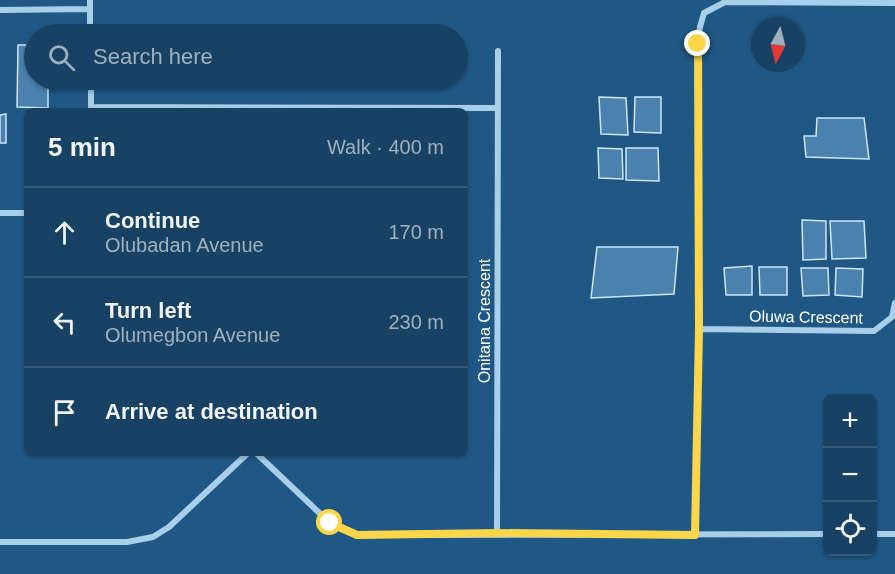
<!DOCTYPE html>
<meta charset="utf-8">
<style>
body{margin:0;font-family:Arial,sans-serif;background:#21496a;color:#f1f3f6}
.controls{position:absolute;right:18px;bottom:18px;display:grid;overflow:hidden;border-radius:9px;box-shadow:0 2px 4px #0004}
.controls button{width:54px;height:54px;display:grid;place-items:center;padding:0;border:0;border-bottom:2px solid #365b78;background:#184264;color:#f1f3f6;font:30px sans-serif}
.compass{position:absolute;left:751px;top:18px;width:54px;height:54px;border-radius:50%;background:#184264;box-shadow:0 2px 4px #0004;rotate:187deg}
.stop{position:absolute;width:18px;height:18px;margin:-14px;border:4px solid #ffd54a;border-radius:50%;background:#fff}
.stop.end{background:#ffd54a;border-color:#fff;box-shadow:0 2px 6px #0008}
.list{margin:0;padding:0;list-style:none}
h2{display:flex;justify-content:space-between;align-items:center;height:78px;margin:0;padding:0 24px;font-size:26px}
h2 small{font-size:20px;font-weight:400;color:#9fb0bf}
.list li{display:grid;grid-template-columns:39px 1fr auto;gap:18px;align-items:center;box-sizing:border-box;height:90px;padding:0 24px;border-top:2px solid #365b78}
.list b{display:block;font-size:22px;white-space:nowrap}
.list p{margin:0;font-size:20px;white-space:nowrap;color:#9fb0bf}
.list em{font-size:20px;font-style:normal;color:#9fb0bf}
.icon{flex:none;width:33px;height:33px;fill:none;stroke:currentColor;stroke-width:2;stroke-linecap:round;stroke-linejoin:round}
.map{position:relative;flex:none;width:895px;height:574px;overflow:hidden}
.search{position:absolute;background:#184264;box-shadow:0 2px 4px #0004;left:24px;top:24px;width:444px;height:66px;display:flex;align-items:center;gap:15px;box-sizing:border-box;padding:0 21px;border-radius:33px;color:#9fb0bf;font-size:22px}
.panel{position:absolute;background:#184264;box-shadow:0 2px 4px #0004;left:24px;top:108px;width:444px;height:348px;border-radius:9px}
.map>svg:first-child{display:block}
.building{fill:#4982ae;stroke:#cde5f7;stroke-width:1.5}
.lines{fill:none;stroke-linecap:round;stroke-linejoin:round}
.street{stroke:#a9ceea;stroke-width:6}
.route{stroke:#ffd54a;stroke-width:8}
.labels{text-anchor:middle;dominant-baseline:central;stroke-width:6;stroke-linejoin:round;paint-order:stroke}
.street-label{font-size:16px;fill:#fff;stroke:#205885}
</style>
<div class="map">
<svg width="895" height="574" viewBox="0 0 895 574">
<rect width="100%" height="100%" fill="#205885"/>
<path class="building" d="M 340,31 L 373,31 L 373,34 L 340,34 Z
M 18,45 L 34,45 L 34,80 L 48,80 L 48,108 L 17,107 Z
M 599,97 L 626,98 L 628,135 L 601,134 Z
M 635,97 L 661,97 L 661,133 L 634,132 Z
M 6,114 L 6,143 L 0,143 L 0,115 Z
M 817,118 L 864,118 L 869,159 L 806,157 L 804,136 L 816,136 Z
M 598,148 L 622,149 L 623,179 L 599,178 Z
M 626,148 L 658,148 L 659,181 L 626,180 Z
M 802,220 L 826,221 L 826,259 L 803,260 Z
M 830,221 L 864,221 L 866,258 L 832,259 Z
M 597,247 L 678,247 L 674,294 L 591,298 Z
M 752,266 L 752,295 L 726,295 L 724,268 Z
M 759,267 L 787,267 L 787,295 L 760,295 Z
M 801,268 L 828,268 L 829,295 L 803,296 Z
M 836,268 L 863,269 L 862,297 L 835,295 Z"/>
<g class="lines">
<path class="street" d="M 90,0 L 90,34
M 0,10 L 90,9
M 91,80 L 91,110
M 91,107 L 498,108
M 0,213 L 27,213
M 699,329 L 874,331 L 892,317 L 895,303
M 256,453 L 330,523 L 357,535 L 828,534
M 497,533 L 498,51
M 872,534 L 895,534
M 695,535 L 699,329 L 698,44 L 700,27 L 704,13 L 725,2 L 895,3
M 0,542 L 127,542 L 153,537 L 169,527 L 248,453"/>
</g>
<g class="lines">
<path class="route" d="M 330,523 L 357,535 L 497,533 L 695,535 L 699,329 L 698,44"/>
</g>
<g class="labels">
<g class="street-label">
<text transform="translate(806 317) rotate(1)">Oluwa Crescent</text>
<text transform="translate(484 321) rotate(-90)">Onitana Crescent</text>
</g>
</g>
</svg>
<div class="controls">
<button>+</button>
<button>−</button>
<button><svg class="icon" aria-label="locate" viewBox="0 0 24 24"><circle cx="12" cy="12" r="6"/><path d="M12 2v4M12 18v4M2 12h4M18 12h4"/></svg></button>
</div>
<svg class="compass" viewBox="-18 -18 36 36"><path d="M0-13l5 13h-10z" fill="#e53935"/><path d="M0 13l5-13h-10z" fill="#9fb0bf"/></svg>
<div class="stop" style="left:330px;top:523px"></div>
<div class="stop end" style="left:698px;top:44px"></div>
<div class="search"><svg class="icon" aria-label="search" viewBox="0 0 24 24"><circle cx="10" cy="10" r="6"/><path d="M15 15l6 6"/></svg>Search here</div>
<section class="panel">
<h2>5 min<small>Walk · 400 m</small></h2>
<ul class="list">
<li><svg class="icon" aria-label="ahead" viewBox="0 0 24 24"><path d="M12 20V5M6 11l6-6 6 6"/></svg><div><b>Continue</b><p>Olubadan Avenue</p></div><em>170 m</em></li>
<li><svg class="icon" aria-label="left" viewBox="0 0 24 24"><path d="M17 20v-9H6M10 6l-5 5 5 5"/></svg><div><b>Turn left</b><p>Olumegbon Avenue</p></div><em>230 m</em></li>
<li><svg class="icon" aria-label="arrive" viewBox="0 0 24 24"><path d="M6 21V4h12l-3 4 3 4H6"/></svg><div><b>Arrive at destination</b></div></li>
</ul>
</section>
</div>
